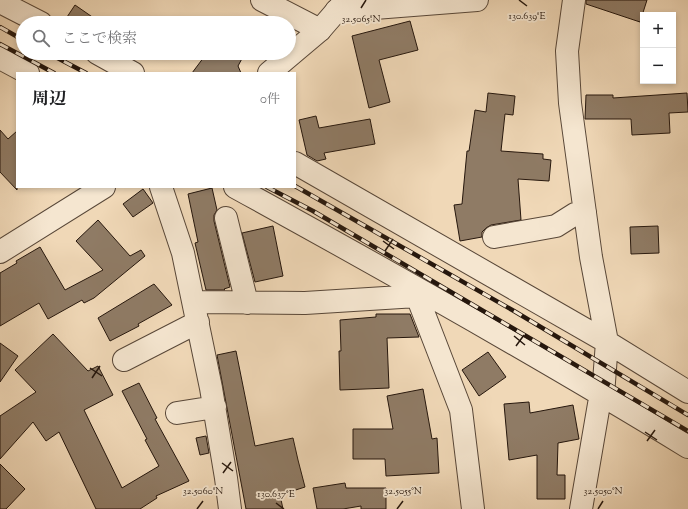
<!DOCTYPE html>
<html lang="ja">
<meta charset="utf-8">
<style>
body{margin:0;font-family:"Sorts Mill Goudy","Noto Serif JP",serif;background:#f2f2f2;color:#202124}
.controls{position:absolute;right:12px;top:12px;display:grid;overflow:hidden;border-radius:0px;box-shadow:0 2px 6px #0003}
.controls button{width:36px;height:36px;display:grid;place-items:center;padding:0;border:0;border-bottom:1px solid #e0e0e0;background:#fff;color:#202124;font:20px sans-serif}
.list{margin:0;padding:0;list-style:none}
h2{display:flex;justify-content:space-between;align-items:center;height:52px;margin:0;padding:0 16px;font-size:17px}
h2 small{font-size:13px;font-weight:400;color:#757577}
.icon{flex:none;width:22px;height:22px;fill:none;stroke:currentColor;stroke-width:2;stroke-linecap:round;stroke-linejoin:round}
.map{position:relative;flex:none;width:688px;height:509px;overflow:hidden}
.search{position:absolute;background:#fff;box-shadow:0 2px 6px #0003;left:16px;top:16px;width:280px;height:44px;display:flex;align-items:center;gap:10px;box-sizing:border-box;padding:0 14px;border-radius:22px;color:#757577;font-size:15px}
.panel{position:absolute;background:#fff;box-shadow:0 2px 6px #0003;left:16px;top:72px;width:280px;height:116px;border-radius:0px}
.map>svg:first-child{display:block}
.building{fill:#8f7b65;stroke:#26170d}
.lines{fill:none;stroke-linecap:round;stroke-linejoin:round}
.minor-casing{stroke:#584738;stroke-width:24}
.tertiary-casing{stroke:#584738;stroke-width:24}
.minor{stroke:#f5e6d0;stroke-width:22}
.tertiary{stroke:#f5e6d0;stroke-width:22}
.rail-casing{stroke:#26170d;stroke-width:4.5}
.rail{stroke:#f5e6d0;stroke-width:3;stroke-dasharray:9;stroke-linecap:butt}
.ticks{fill:none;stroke:#26170d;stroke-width:1.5}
.ticks-label{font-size:10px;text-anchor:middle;fill:#26170d;stroke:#f5e6d0;stroke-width:3.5;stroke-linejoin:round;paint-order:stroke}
</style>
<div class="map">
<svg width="688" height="509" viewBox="0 0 688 509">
<rect width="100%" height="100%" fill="#f0d8b7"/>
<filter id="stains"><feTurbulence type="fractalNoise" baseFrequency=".005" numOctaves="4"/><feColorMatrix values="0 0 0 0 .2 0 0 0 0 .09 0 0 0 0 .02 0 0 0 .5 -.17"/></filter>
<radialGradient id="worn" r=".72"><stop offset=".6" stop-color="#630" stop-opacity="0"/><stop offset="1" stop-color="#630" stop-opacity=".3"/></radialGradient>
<path class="building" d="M 586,0 L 647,0 L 640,22 L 586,4 Z
M 75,5 L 101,23 L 63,23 Z
M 410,21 L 418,50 L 379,60 L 390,102 L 369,108 L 352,36 Z
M 207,53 L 245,53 L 238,66 L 241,73 L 192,73 Z
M 488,93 L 515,96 L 513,115 L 505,114 L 501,151 L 543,154 L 543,159 L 551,160 L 549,181 L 518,179 L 521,220 L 491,225 L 486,228 L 482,232 L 482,237 L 460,241 L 454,205 L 462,204 L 467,151 L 469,151 L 475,110 L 486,112 Z
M 687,93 L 688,112 L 669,113 L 670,133 L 632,135 L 631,119 L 585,119 L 586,95 L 613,95 L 613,98 Z
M 316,116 L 319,128 L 370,119 L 375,144 L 324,153 L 326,159 L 317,161 L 307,155 L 299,120 Z
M 0,130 L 8,139 L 17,131 L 17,190 L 0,172 Z
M 212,188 L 217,210 L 214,215 L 214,221 L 230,287 L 224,289 L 225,290 L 206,290 L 195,243 L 198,242 L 188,194 Z
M 143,189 L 153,203 L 133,217 L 123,204 Z
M 98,220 L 130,256 L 141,250 L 145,256 L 94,298 L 84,303 L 82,300 L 48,319 L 39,303 L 0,326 L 0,273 L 17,263 L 16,261 L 40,247 L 65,290 L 103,270 L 76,241 Z
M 273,226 L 283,276 L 255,282 L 242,233 Z
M 658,226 L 659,253 L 631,254 L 630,227 Z
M 154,284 L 172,305 L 138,324 L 139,326 L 110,341 L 98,318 Z
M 376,314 L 410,314 L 419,337 L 387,338 L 389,388 L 340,390 L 339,351 L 341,351 L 340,320 L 376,317 Z
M 53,334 L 88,371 L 98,366 L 113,395 L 84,410 L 122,488 L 159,466 L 145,440 L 147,439 L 122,391 L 139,383 L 157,418 L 155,419 L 189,481 L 156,496 L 157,498 L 140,509 L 96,509 L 59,432 L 46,441 L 33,422 L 0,459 L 0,416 L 36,392 L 15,370 Z
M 0,343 L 18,356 L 0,382 Z
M 236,351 L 255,446 L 293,438 L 298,460 L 305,487 L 280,495 L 283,509 L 246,509 L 217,355 Z
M 488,352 L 506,377 L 479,396 L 462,370 Z
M 423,389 L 432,439 L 437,438 L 439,473 L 386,476 L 385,459 L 353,459 L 353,429 L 393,429 L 387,396 Z
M 529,402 L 530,413 L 573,405 L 579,439 L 558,443 L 557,475 L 565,475 L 565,499 L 537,499 L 537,455 L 509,460 L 504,404 Z
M 206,436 L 209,453 L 200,455 L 196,438 Z
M 0,464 L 25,489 L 6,509 L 0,509 Z
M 345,483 L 346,488 L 386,488 L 386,509 L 361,509 L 361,506 L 343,509 L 317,509 L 313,488 Z"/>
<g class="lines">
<defs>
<path id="minor" d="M 262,0 L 320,30
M 574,0 L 567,51 L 570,103 L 591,257 L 607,342 L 603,395 L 599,404 L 581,509
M 0,2 L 41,23
M 336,11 L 477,0
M 97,53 L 133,73
M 0,58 L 28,73
M 295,163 L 607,342 L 688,392
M 161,187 L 183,253 L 211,388 L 226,478 L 230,509
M 235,187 C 388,271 539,356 688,447
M 226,218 L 247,303
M 494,237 L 556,226 L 575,214 L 585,212
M 194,302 L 305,303 L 417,296 L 461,410 L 473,509
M 124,360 L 198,322
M 177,413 L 215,407"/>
<path id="tertiary" d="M 269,73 L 320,30 L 346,0
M 0,252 L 104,187"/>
</defs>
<use href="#minor" class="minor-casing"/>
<use href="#tertiary" class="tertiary-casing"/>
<use href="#minor" class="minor"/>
<use href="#tertiary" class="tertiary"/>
<defs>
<path id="rail" d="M 0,27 L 23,40
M 0,44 L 54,73
M 48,53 L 86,73
M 295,186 L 514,311 L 688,415
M 267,187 L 313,211 L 688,431"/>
</defs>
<use href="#rail" class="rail-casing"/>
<use href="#rail" class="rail"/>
</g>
<path class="ticks" d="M 519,0 L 527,6M 361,8 L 366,0M 383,241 L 394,249M 385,251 L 393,239M 514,336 L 525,345M 516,346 L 524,335M 90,368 L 102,376M 92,378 L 100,366M 645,432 L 657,440M 647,441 L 655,430M 222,463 L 233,471M 223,473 L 231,462M 276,503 L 284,509M 197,509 L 203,501M 397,509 L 403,501M 598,509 L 603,501"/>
<g class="ticks-label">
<text x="527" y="19">130.639°E</text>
<text x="361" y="22">32.5065°N</text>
<text x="203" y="494">32.5060°N</text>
<text x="403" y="494">32.5055°N</text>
<text x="603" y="494">32.5050°N</text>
<text x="276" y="497">130.637°E</text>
</g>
<rect width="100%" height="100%" filter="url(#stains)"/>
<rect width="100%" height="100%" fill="url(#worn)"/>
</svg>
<div class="controls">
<button>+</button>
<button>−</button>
</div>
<div class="search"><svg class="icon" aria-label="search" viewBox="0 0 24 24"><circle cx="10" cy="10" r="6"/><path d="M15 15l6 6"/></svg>ここで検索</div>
<section class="panel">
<h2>周辺<small>0件</small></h2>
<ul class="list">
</ul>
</section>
</div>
